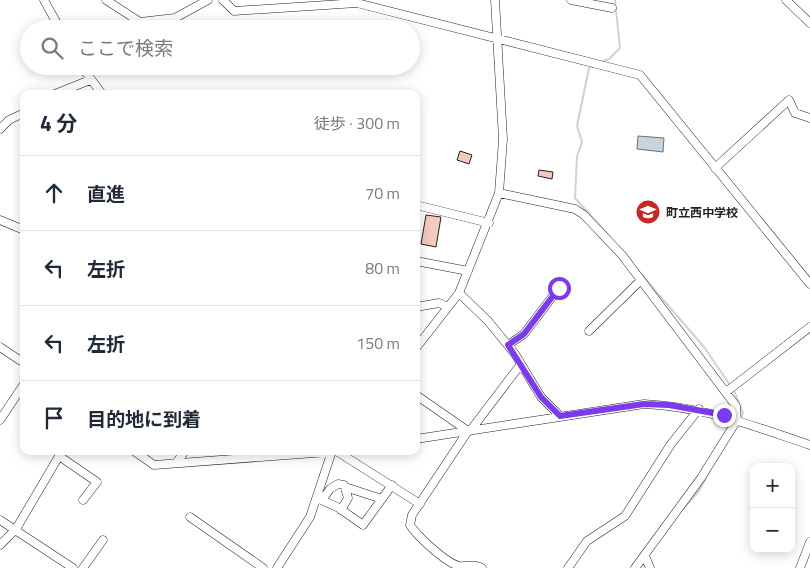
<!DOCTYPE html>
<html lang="ja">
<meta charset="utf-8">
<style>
body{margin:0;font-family:"Titillium Web","Noto Sans JP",sans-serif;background:#f2f2f3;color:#1f2937}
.controls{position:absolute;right:15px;bottom:15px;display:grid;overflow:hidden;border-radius:10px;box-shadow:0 2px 12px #0003}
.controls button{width:45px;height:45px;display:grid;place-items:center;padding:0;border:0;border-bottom:1px solid #e0e1e3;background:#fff;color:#1f2937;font:25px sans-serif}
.stop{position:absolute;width:15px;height:15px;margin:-11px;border:4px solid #7c3aed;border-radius:50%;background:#fff}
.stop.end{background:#7c3aed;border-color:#fff;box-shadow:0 1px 5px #0008}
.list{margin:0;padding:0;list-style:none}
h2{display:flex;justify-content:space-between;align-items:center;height:65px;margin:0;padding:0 20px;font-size:21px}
h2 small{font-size:16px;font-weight:400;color:#747a83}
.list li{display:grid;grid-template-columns:32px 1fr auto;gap:15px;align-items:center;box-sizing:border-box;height:75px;padding:0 20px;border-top:1px solid #e0e1e3}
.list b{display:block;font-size:19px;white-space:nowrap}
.list em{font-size:16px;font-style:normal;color:#747a83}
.icon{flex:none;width:28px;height:28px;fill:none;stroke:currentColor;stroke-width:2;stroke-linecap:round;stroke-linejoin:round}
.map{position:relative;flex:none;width:810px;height:568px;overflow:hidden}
.search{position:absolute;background:#fff;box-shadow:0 2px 12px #0003;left:20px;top:20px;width:400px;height:55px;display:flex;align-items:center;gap:12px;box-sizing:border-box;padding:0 18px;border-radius:28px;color:#747a83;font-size:19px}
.panel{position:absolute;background:#fff;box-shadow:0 2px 12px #0003;left:20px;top:90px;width:400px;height:365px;border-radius:10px}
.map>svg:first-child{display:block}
.water{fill:#c7d3dd;stroke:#6f6f6f}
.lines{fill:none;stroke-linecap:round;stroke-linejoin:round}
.stream{stroke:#c7d3dd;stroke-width:2}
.building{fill:#f3c9c0;stroke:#222}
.minor-casing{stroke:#222;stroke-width:9}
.minor{stroke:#fff;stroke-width:8}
.route{stroke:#7c3aed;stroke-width:6}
.labels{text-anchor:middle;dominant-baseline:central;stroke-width:4;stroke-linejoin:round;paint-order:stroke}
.poi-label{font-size:12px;font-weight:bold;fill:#222;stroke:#fff;text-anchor:start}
</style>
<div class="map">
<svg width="810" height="568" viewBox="0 0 810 568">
<rect width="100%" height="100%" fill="#fff"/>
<path class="water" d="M 638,136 L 664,138 L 663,152 L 637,149 Z"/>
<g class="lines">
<path class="stream" d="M 601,62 L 609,59 L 620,48 L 615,0
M 592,66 L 589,68 L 577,126 L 582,142 L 577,156 L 575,198 L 609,236
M 641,274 L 704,347 L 730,385
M 733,388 L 743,413 L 740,419
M 683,509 L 699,491 L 711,468"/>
</g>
<path class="building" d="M 460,151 L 472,155 L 469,164 L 457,160 Z
M 539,170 L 553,172 L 552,179 L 538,176 Z
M 426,215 L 441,217 L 436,247 L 421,244 Z"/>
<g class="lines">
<defs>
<path id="minor" d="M 44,0 L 60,29
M 106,0 L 140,22 L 175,18 L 208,0
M 223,0 L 234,11 L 357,3 L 640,75 L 810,284
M 571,0 L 612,8
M 786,0 L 810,23
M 81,66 L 102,94
M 55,94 L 90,80
M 0,129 L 9,120 L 24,113
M 715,168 L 789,100 L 795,113 L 810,118
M 499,193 L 575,209 L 584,215 L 622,255 L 736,406 L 737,420 L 701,478 L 635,568
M 416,205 L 489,223
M 0,220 L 24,230
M 416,261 L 468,271
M 459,293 L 488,321 L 515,354 L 541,397 L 560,416
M 416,307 L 439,303 L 448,307
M 589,331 L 641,280
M 508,345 L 524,334 L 559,288
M 0,347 L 24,363
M 416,348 L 459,293 L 499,193 L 503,139 L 495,0
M 726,392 L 810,327
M 416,395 L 468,431 L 412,515 L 410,525 C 417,536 446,563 459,566 C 468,567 473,563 482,568
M 0,420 L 24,384
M 470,431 L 521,364
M 416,439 L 644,404 C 706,407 753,426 810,445
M 134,451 L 154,465 L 341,451
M 338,452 L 420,504
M 59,456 L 97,482 L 83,500
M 176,463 L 185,451
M 345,487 L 382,499
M 317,498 L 339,508 L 363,525 L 392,485
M 322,500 L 330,489 L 338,484 L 344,485 L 348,498 L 341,510
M 190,517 L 263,568
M 0,520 L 73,568
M 0,545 L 16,529 L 62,451
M 645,556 L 650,568
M 83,568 L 103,540
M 277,568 L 310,517 L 332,451
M 568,568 L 587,541 L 625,516 L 671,444 L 699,409
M 800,568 L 810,542"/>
</defs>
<use href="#minor" class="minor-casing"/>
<use href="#minor" class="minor"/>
</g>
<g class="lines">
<path class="route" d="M 559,288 L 524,334 L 508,345 L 541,397 L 560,416 L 644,404 L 669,405 L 724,415"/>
</g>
<defs>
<symbol id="school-disc" viewBox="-11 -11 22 22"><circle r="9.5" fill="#c62828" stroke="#fff"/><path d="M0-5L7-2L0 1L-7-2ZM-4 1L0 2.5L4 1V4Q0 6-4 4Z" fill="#fff"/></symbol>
</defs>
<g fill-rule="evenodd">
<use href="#school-disc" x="634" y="198" width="28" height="28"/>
</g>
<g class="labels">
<g class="poi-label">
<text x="666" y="212">町立西中学校</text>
</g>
</g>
</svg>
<div class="controls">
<button>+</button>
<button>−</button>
</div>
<div class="stop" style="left:559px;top:288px"></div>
<div class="stop end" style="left:724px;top:415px"></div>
<div class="search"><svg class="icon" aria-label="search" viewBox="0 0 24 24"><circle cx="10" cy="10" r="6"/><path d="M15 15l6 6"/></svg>ここで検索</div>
<section class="panel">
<h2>4 分<small>徒歩 · 300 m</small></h2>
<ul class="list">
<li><svg class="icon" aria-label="ahead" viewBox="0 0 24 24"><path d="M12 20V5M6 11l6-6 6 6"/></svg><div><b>直進</b></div><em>70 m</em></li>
<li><svg class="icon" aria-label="left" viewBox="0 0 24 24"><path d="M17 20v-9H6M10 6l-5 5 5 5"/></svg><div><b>左折</b></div><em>80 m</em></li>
<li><svg class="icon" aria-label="left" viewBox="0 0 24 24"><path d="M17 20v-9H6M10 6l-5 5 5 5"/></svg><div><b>左折</b></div><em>150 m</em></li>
<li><svg class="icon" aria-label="arrive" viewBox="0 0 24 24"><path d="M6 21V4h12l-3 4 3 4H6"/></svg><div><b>目的地に到着</b></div></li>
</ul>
</section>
</div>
